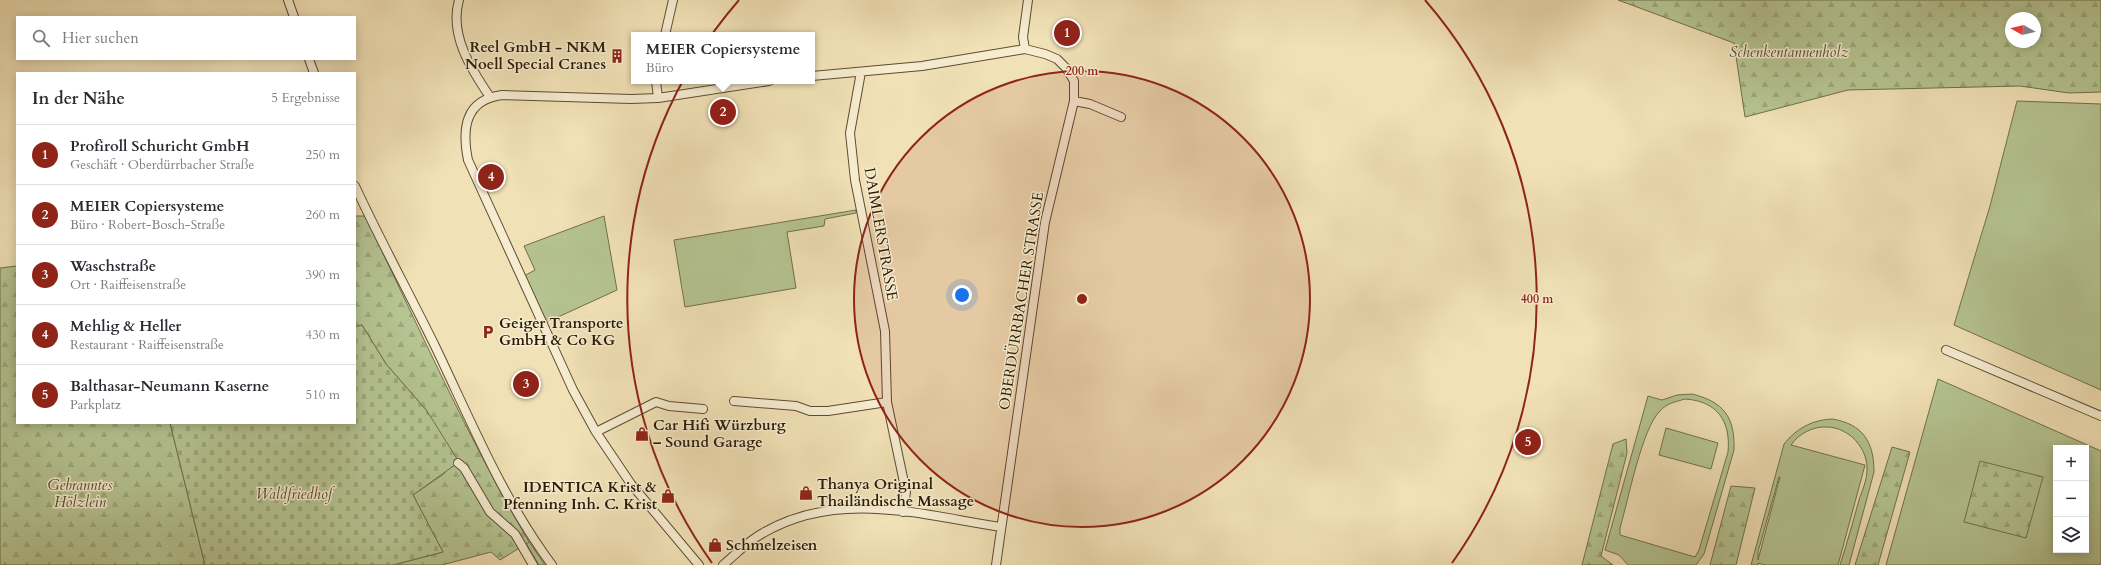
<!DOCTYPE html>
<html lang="de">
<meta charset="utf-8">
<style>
body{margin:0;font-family:Cardo,serif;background:#f7f7f7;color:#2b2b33}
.controls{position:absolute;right:12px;bottom:12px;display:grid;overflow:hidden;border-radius:0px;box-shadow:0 2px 10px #0003}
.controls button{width:36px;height:36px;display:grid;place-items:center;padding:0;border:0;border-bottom:1px solid #e1e1e2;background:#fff;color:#2b2b33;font:20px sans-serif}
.compass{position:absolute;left:2005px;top:12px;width:36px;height:36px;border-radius:50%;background:#fff;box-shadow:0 2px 10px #0003;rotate:278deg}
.you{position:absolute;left:962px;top:295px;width:14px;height:14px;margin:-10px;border:3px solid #fff;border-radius:50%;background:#1a73e8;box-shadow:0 0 0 6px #1a73e833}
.badge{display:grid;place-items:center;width:26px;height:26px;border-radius:50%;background:#8f2418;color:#fff;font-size:13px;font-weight:700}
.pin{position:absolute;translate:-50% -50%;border:2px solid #fff;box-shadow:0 1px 4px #0006}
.popup{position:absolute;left:631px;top:32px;width:184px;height:52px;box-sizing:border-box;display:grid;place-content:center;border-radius:0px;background:#fff;filter:drop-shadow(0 1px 3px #0005);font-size:13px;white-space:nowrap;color:#7c7c81}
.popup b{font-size:15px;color:#2b2b33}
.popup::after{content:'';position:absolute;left:50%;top:100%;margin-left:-8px;border:8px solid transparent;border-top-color:#fff}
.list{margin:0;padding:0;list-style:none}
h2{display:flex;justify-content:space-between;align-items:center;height:52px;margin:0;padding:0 16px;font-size:17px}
h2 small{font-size:13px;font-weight:400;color:#7c7c81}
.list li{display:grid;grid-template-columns:26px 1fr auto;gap:12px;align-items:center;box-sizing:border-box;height:60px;padding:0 16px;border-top:1px solid #e1e1e2}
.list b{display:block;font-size:15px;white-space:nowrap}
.list p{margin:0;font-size:13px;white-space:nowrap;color:#7c7c81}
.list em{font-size:13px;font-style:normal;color:#7c7c81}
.icon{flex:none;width:22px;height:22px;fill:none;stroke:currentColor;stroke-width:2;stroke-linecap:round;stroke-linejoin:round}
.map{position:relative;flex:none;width:2101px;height:565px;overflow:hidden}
.search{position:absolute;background:#fff;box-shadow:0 2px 10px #0003;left:16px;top:16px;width:340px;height:44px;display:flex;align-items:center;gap:10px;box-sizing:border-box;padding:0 14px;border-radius:0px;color:#7c7c81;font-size:15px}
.panel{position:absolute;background:#fff;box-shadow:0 2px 10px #0003;left:16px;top:72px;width:340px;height:352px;border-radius:0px}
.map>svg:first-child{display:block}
.grass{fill:#b5c492;stroke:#70704a;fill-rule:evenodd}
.forest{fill:url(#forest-firs);stroke:#70704a;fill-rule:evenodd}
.cemetery{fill:url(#cemetery-stones);stroke:#70704a}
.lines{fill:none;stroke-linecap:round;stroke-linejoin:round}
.minor-casing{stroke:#5d4c30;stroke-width:10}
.minor{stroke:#f6ecd0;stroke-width:8}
.ring{fill:none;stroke:#8f2418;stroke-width:2}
.labels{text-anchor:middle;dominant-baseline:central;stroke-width:3;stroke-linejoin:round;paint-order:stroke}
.poi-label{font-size:15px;font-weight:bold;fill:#2c1b03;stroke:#f6ecd0;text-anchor:start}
.park-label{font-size:15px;font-style:italic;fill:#554e2e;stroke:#f6ecd0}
.street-label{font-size:15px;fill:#2c1b03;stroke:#f6ecd0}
.centre{fill:#8f2418;stroke:#f6ecd0;stroke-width:2}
.ring-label{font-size:12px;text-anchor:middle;font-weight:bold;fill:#8f2418;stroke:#f6ecd0;stroke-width:3;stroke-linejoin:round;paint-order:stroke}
</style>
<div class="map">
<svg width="2101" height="565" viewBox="0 0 2101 565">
<defs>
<pattern id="forest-firs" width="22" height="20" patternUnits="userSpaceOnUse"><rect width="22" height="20" fill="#b5c492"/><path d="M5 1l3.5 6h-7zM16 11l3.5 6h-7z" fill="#9ca87c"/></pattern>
<pattern id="cemetery-stones" width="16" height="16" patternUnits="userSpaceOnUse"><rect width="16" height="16" fill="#b5c492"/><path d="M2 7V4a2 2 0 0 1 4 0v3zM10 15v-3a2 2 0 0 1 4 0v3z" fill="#9ca87c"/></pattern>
</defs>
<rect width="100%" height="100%" fill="#f1e1b6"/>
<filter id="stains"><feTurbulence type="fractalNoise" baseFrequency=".005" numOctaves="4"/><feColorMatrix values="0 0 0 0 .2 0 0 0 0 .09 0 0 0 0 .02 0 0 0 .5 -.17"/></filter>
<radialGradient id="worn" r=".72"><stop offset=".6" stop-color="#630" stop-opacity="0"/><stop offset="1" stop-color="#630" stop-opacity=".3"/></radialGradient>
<path class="grass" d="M 2017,101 L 2101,104 L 2101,390 L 1954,325 L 1990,206 Z
M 856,210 L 856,213 L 825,219 L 824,226 L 787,232 L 796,288 L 685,307 L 674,240 Z
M 604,216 L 617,290 L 545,323 L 524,276 L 535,270 L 524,246 Z
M 1938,379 L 2101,451 L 2101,565 L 1886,565 ZM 2056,448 L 2086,448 L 2086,550 L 2056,550 Z
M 1692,394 C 1724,402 1735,417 1734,450 L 1704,554 L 1696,565 L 1628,565 L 1619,555 L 1605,550 L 1648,396 L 1662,400 L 1677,395 ZM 1685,399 C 1717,401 1731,421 1728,452 L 1699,550 L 1695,557 L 1620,535 L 1620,528 C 1628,501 1642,428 1660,411 C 1667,403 1675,402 1685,399 Z
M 1832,419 C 1863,424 1874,442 1874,472 L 1849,565 L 1840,565 C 1847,543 1853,522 1859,500 C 1862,491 1867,480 1867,470 C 1868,448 1849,428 1828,427 C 1814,426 1799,433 1791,445 L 1865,465 L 1838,565 L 1765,565 L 1758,563 L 1758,565 L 1751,565 L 1784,444 C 1797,428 1812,420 1832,419 ZM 1779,477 L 1780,477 L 1758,560 L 1758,552 Z
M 1666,428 L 1718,443 L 1711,469 L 1659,455 Z
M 529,542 L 545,565 L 539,565 L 526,543 Z"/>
<path class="forest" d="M 1618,0 L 2101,0 L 2101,92 L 2069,93 L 2020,86 L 1848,90 L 1745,117 L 1734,43 ZM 2011,18 L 2035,18 L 2035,42 L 2011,42 Z
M 355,216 L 365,216 C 418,325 467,437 529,542 L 500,560 L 491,552 L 442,565 L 393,565 L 443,552 L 413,495 L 445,473 L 427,411 L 386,364 L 362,325 L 355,327 Z
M 17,266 L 17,423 L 170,423 L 205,565 L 0,565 L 0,268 Z
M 1626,439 L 1627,453 L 1601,556 L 1613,565 L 1582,565 L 1613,444 Z
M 1892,447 L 1910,452 L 1878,565 L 1855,565 Z
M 1980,461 L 2043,477 L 2026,538 L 1964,522 Z
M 1731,486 L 1755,488 L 1736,565 L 1710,565 Z"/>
<path class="cemetery" d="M 362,325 L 386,364 L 427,411 L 459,462 L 413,495 L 443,552 L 393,565 L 205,565 L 170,423 L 355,423 L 355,327 Z"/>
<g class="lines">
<defs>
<path id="minor" d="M 288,0 L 294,17
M 459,0 C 449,35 471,69 490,97
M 665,35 L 673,0
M 1025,49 L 1023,37 L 1028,0
M 309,59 L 314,73
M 861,72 L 850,133 L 855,180 L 885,331 L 887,402 L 906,492 L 903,512
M 812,76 L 922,66 L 1025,49 L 1045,54 L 1057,59 L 1066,68 L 1074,81 L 1074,101 L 1045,222 L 996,565
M 656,81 L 658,98
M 1074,101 L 1090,104 L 1121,117
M 355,186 C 380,240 409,293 435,346 C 471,421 502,498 552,565
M 1946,350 L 2101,416
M 734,401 L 796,406 L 810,411 L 828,411 L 887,402
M 596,432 L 656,402 L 669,406 L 703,409
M 458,463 L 464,468 L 490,512 L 515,534 L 533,565
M 699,565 L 631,484 L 596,432 L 573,390 L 468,160 C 462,130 464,100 502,95 L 631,99 L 658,98 L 769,81
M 723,565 C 736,554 748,541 763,533 C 838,489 921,515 1001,527"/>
</defs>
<use href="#minor" class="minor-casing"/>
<use href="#minor" class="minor"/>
</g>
<circle cx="1082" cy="299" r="228" fill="#8f2418" fill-opacity=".12"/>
<g class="ring">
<circle cx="1082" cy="299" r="228"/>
<path d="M712 563A455 455 0 0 1 739 0M1425 0A455 455 0 0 1 1452 563"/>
</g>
<defs>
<symbol id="building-bare" viewBox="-9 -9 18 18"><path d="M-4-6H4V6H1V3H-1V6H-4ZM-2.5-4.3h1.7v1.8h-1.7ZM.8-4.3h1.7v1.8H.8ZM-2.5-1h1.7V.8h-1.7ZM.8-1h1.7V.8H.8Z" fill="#8f2418" stroke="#f6ecd0" stroke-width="2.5" paint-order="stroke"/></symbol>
<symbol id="parking-bare" viewBox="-9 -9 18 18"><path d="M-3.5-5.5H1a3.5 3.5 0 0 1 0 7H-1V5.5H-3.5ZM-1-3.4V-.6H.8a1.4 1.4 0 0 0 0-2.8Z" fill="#8f2418" stroke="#f6ecd0" stroke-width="2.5" paint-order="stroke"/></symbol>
<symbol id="shop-bare" viewBox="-9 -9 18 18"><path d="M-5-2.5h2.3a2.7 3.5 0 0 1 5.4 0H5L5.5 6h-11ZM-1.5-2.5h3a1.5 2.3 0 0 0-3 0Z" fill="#8f2418" stroke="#f6ecd0" stroke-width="2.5" paint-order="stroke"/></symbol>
</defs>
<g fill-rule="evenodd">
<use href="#building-bare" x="607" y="46" width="20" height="20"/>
<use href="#parking-bare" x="478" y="322" width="20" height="20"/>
<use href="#shop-bare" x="632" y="424" width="20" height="20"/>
<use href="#shop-bare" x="796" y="483" width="20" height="20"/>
<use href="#shop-bare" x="658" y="486" width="20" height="20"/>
<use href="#shop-bare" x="705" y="535" width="20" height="20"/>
</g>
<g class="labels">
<g class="poi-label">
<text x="606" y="47" text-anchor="end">Reel GmbH - NKM<tspan x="606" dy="17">Noell Special Cranes</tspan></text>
<text x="499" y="323">Geiger Transporte<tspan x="499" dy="17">GmbH &amp; Co KG</tspan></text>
<text x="653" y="425">Car Hifi Würzburg<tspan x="653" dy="17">– Sound Garage</tspan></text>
<text x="817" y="484">Thanya Original<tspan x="817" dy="17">Thailändische Massage</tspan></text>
<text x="657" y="487" text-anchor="end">IDENTICA Krist &amp;<tspan x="657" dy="17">Pfenning Inh. C. Krist</tspan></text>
<text x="726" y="545">Schmelzeisen</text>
</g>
<g class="park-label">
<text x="1789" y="52">Schenkentannenholz</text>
<text x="80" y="485">Gebranntes<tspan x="80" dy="17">Hölzlein</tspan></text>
<text x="294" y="494">Waldfriedhof</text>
</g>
<g class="street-label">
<text transform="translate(881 234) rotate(80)">DAIMLERSTRASSE</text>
<text transform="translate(1021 301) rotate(-81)">OBERDÜRRBACHER STRASSE</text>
</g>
</g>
<circle cx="1082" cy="299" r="6" class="centre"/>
<g class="ring-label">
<text x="1082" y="75">200 m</text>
<text x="1537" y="303">400 m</text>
</g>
<rect width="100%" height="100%" filter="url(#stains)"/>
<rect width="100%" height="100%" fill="url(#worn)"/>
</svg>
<div class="controls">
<button>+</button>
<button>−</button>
<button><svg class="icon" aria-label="layers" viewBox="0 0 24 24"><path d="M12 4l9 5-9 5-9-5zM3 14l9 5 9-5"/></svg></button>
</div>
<svg class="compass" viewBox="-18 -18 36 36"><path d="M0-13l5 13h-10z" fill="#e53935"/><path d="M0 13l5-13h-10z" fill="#7c7c81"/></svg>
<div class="you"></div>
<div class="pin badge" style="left:1067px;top:33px">1</div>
<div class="pin badge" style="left:723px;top:112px">2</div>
<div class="popup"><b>MEIER Copiersysteme</b>Büro</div>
<div class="pin badge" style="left:526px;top:384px">3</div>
<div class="pin badge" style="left:491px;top:177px">4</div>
<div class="pin badge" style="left:1528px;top:442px">5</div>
<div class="search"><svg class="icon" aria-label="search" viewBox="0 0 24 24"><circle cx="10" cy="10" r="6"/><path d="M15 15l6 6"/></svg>Hier suchen</div>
<section class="panel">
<h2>In der Nähe<small>5 Ergebnisse</small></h2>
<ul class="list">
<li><span class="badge">1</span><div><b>Profiroll Schuricht GmbH</b><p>Geschäft · Oberdürrbacher Straße</p></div><em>250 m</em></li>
<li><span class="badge">2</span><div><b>MEIER Copiersysteme</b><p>Büro · Robert-Bosch-Straße</p></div><em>260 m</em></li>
<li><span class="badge">3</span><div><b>Waschstraße</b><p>Ort · Raiffeisenstraße</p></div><em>390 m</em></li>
<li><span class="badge">4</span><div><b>Mehlig &amp; Heller</b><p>Restaurant · Raiffeisenstraße</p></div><em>430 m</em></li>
<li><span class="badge">5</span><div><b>Balthasar-Neumann Kaserne</b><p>Parkplatz</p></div><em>510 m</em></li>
</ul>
</section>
</div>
